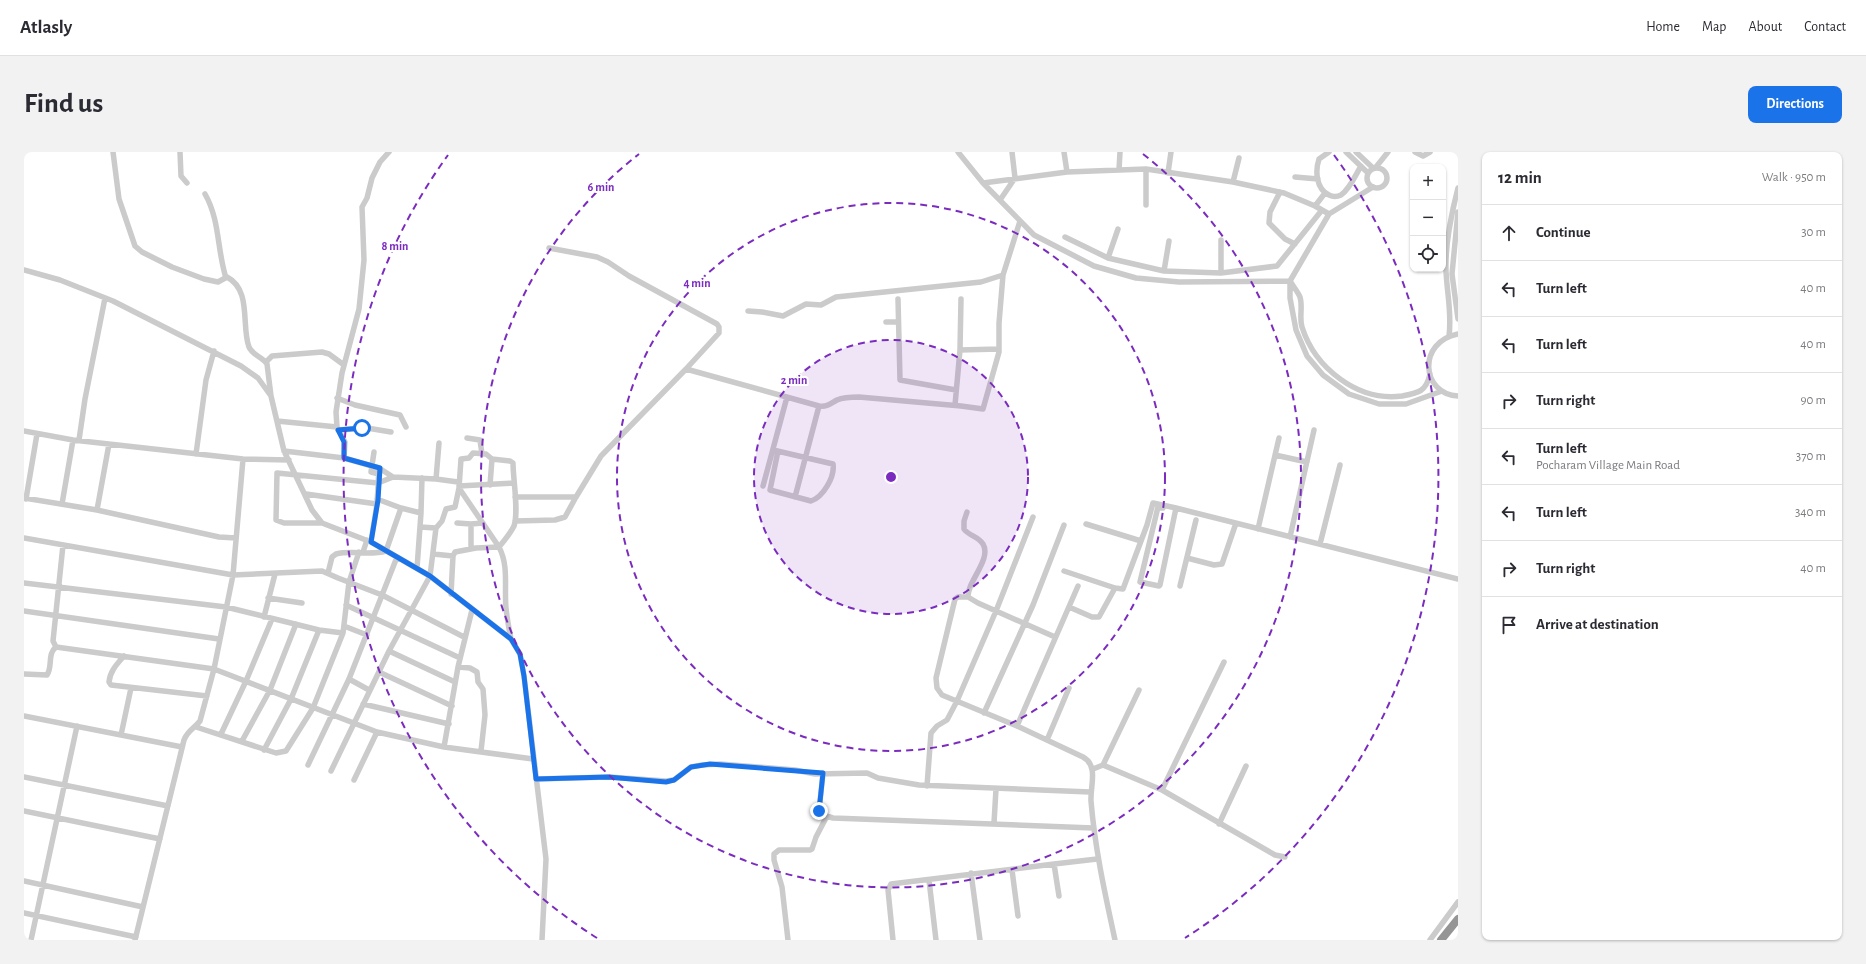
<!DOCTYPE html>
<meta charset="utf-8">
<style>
body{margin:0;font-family:"Alegreya Sans",sans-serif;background:#f2f2f3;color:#2b2b33}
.controls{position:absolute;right:12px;top:12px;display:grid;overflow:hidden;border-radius:8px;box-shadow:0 1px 3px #0004}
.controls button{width:36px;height:36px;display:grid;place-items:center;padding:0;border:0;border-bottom:1px solid #e1e1e2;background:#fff;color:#2b2b33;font:20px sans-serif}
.stop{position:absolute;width:12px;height:12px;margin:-9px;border:3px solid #1a73e8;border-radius:50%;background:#fff}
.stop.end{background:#1a73e8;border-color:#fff;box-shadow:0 1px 4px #0008}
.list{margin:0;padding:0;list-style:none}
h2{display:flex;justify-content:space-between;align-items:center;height:52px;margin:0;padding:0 16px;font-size:17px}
h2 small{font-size:13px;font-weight:400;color:#7c7c81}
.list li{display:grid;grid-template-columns:26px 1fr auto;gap:12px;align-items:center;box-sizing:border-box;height:56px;padding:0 16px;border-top:1px solid #e1e1e2}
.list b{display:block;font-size:15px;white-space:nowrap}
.list p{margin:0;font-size:13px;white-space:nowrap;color:#7c7c81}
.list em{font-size:13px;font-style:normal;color:#7c7c81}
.icon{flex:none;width:22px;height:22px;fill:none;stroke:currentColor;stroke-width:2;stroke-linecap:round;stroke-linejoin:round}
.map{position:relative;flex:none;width:1434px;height:788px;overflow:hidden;border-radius:8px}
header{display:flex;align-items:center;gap:24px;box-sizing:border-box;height:56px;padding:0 20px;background:#fff;border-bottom:1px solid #e1e1e2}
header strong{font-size:19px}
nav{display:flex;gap:22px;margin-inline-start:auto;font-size:14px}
.intro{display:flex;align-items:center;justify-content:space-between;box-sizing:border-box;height:96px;padding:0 24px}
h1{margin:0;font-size:28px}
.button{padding:10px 18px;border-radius:8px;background:#1a73e8;color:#fff;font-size:14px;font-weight:700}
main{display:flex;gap:24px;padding:0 24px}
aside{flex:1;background:#fff;border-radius:8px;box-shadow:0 1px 3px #0004}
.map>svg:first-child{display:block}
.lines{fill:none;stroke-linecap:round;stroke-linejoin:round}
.minor{stroke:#cbcbcb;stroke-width:5.5}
.highway{stroke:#959595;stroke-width:8}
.route{stroke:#1a73e8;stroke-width:5}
.ring{fill:none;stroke:#7b2cbf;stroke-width:2;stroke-dasharray:7 5}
.centre{fill:#7b2cbf;stroke:#fff;stroke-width:2}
.ring-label{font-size:12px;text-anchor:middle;font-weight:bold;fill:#7b2cbf;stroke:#fff;stroke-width:4;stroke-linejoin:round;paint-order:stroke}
</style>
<header>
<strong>Atlasly</strong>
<nav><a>Home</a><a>Map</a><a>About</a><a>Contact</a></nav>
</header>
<div class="intro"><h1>Find us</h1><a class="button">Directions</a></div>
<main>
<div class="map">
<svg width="1434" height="788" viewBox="0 0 1434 788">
<rect width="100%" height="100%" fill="#fff"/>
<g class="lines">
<path class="minor" d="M 89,0 L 95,47 L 111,94 L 118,100 L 148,115 L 180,127 L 194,130 L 203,125 C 228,138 217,174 225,195 C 228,203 239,205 243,212 L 247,244
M 156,0 L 157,24 L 163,31
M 934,0 L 959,31 L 1010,83 L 1070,114 L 1112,126 L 1155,130 L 1266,129
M 1040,0 L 1043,20
M 1305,0 L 1295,7 C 1291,19 1292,37 1305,43 C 1309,45 1313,45 1317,43 C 1326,37 1332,22 1337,14
M 1322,0 L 1344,21
M 1332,0 L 1349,16
M 1391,0 L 1399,4 L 1406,0
M 1352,15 L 1364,0
M1343 26a10 10 0 1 1 20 0a10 10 0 1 1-20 0Z
M 1095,18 L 1096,0
M 1144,21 L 1147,0
M 1271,25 L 1294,27
M 1209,30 L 1215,6
M 959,31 L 1043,20 L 1122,17 L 1209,30 L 1260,41 L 1291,54 L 1305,62
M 1349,35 L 1305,62 L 1266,129 L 1266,146 L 1272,178 L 1283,204 L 1299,223 L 1325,242 L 1355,252 L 1382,252 L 1418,239
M 1256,40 L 1246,60 L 1245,71 L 1261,87 L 1271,92
M 181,42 C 196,68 193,98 202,126
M 976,48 L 991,26 L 988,0
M 1122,53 L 1122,17
M 1291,54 L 1301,41
M 1434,60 L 1428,122 L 1434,167
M 1041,85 L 1084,106 L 1140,119 L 1197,121 L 1253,114 L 1298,58
M 1197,88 L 1197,121
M 525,96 L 573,105 L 584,110 L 605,124 L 693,172 L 695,175 L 695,181 L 662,217
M 1084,106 L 1094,77
M 0,118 L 36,128 L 89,149 L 217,214 L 234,226 L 247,244 L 260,299 L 288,358 L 298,371 L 347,390 L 406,424 L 487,487 L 496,502 L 500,524 L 522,707 L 518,788
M 1140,119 L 1145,89
M 1266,129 C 1269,134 1274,140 1276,145 C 1279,154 1275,166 1278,175 C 1291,216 1334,250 1378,244 C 1394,241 1402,240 1406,222
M 874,147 L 876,228 L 932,238
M 724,159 L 738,160 L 759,164 L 782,152 L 797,153 L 812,145 L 957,130 L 979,123 L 996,69
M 862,170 L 874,170
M 1434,182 C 1393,190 1397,242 1434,244
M 1425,184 C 1428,161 1423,142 1422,119 C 1421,91 1427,63 1434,36
M 936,198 L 975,197
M 242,210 L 248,204 L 298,200 L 305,202 L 320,213
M 313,246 L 331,253 L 376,263 L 382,275
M 931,253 L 936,198 L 937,147
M 253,269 L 313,275
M 314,278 L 343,276 L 367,280
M 0,279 L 49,288 L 219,307 L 265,308
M 443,286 L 456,288 L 458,302
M 55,288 L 61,247 L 81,146
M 749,298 L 809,312 C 811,325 799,345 787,349 L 746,338 L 754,299
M 260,299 L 320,306 L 355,316 L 353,352 L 347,390
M 350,300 L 347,320 L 355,322
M 172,302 L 182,228 L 190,199
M 1251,303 L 1283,310
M 320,306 L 321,290 L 313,275 L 312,260 L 318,221 L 335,157 L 340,108 L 338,55 L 343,46 L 348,26 L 356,10 L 365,0
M 355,316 L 369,325 L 412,327 L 434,330
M 412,327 L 415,291
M 466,333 L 468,307
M 435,334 L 490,331
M 739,334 L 763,245
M 282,342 L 353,352
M 491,345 L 552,345
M 771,345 L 795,254
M 0,346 L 73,358 L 85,292
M 2,347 L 13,282
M 353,347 L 377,356 L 397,361 L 393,416
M 38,352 L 49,288
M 1139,356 L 1134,355 L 1116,430 L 1135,434 L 1136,433 L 1152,356
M 73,358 L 195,385 L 212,386
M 943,360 L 940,369 L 940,377 C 945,384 954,384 959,392 C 968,407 943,430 944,445 L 954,451 L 1031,485
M 397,361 L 398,326
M 491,369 L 531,368 L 541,365 L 552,345 L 577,304 L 662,217 L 795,254 C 803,255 806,252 813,248 C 820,245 828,245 835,245 L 937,254 L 959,257 L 975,200 L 975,171 L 979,123
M 298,371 L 260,371 L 252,368 L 253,321 L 354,331 L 369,325
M 433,371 L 447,372
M 1062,372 L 1117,389
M 396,375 L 412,376
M 1234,377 L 1255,286
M 1266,385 L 1290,278
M 0,386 L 209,423 L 298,419 L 314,426 L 358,443 L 440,485
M 1296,392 L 1316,313
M 39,393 L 29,489 L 32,495 L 190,517 L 353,580 L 420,595 L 509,607
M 447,397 L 447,372 L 459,371
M 339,400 L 343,388
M 409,402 L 429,404
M 1163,406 L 1190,413 L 1198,412 L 1212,371
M 1040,419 L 1091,436 L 1099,437 L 1123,373 L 1129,351 L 1152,356 L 1434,427
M 304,421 L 308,405 L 312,402 C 329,398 345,404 362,399 L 377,356
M 0,431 L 202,455 L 295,478 L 319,481
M 1156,434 L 1172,368
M 427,442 L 429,404 L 431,400 L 452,396 L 475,395 C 480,389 486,382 490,374 C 495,360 489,327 489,311 L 486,309 L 468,307 L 462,302 L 449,301 L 445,306 L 437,307 L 435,336 L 475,395 C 485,414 480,435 482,456 C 483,467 485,477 487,487
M 944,445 L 934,445 L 931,447 L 912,526 L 913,536 L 918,543 L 993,574 L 1059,605 C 1075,614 1066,634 1067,649 C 1071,697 1081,742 1091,788
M 244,446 L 278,451
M 322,453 L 436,506
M 1045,455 L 1068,465 L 1075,465 L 1091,436
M 0,459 L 195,487
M 240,465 L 251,422
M 320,474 L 343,483
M 365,499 L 431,530
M 100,504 C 93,512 86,519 85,530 L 87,533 L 183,544
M 434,515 L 446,516 L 453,520 L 454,530 L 459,537 L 461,563 L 457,599
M 355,520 L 428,554
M 0,522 L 23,523 C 29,514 23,502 32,495
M 325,527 L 345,538
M 339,552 L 425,572
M 960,561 L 1009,453 L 1040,373
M 0,564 L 158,595
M 993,574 L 1054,434
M 172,575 L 252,601 L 262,599 L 289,556 L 319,481 L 325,430 L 335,400
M 197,582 L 222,529 L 248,467
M 97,583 L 107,536
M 1023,588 L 1045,536
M 218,589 L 246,538 L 272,472
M 420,595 L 434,515 L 448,458
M 240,598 L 267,547 L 295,478
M 284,613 L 325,527 L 373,405
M 1079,613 L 1138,638 L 1251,703 L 1261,705
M 1069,617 L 1079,613 L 1115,538
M 307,619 L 365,499 L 406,424 L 412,376 L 418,369 L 422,357 L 431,355 L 435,336
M 799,621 L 795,659 L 799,663 L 809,666 L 1069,676
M 0,625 L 144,654
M 512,627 L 585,625 L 642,629 L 650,628 L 667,615 L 678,613 L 696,612 L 771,618 L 791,622 L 843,621 L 854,626 L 895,633 L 1066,640
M 330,628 L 353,580
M 903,634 L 907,581 L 913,574 L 923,568 L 933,549 L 972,459 L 1009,365
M 1138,638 L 1200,510
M 0,659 L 136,687
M 970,671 L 972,637
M 1195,672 L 1222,614
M 1030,712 L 1073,707
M 988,718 L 994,764
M 947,721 L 956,788
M 905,728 L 912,788
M 0,729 L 119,755
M 0,761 L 112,785
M 7,788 L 53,574
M 111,788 L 160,588 C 164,578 170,577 176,569 L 190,517 L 209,423 L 219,307
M 764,788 L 758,735 L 750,708 L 750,702 L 755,698 L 786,698 L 788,697 L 792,685 L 803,664
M 869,788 L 864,738 L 867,732 L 1030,712 L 1035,744
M 1406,788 L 1434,750"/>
<path class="highway" d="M 1417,788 L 1434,767"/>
</g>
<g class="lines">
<path class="route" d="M 338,276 L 314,278 L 320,290 L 320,306 L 356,316 L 354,348 L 347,390 L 406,424 L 487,487 L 496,502 L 500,524 L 512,627 L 584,625 L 642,630 L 650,628 L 667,615 L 686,612 L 799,621 L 795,659"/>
</g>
<circle cx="867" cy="325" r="137" fill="#7b2cbf" fill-opacity=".12"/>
<g class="ring">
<circle cx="867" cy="325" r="137"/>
<circle cx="867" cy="325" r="274"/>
<path d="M1119 2A410 410 0 1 1 615 2"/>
<path d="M573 786A547 547 0 0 1 424 3M1310 3A547 547 0 0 1 1161 786"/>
</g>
<circle cx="867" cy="325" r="6" class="centre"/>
<g class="ring-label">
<text x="577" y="39">6 min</text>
<text x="371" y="98">8 min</text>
<text x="673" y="135">4 min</text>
<text x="770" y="232">2 min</text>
</g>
</svg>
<div class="controls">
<button>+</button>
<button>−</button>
<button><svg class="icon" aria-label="locate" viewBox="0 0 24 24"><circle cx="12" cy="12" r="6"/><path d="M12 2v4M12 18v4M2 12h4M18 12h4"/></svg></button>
</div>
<div class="stop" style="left:338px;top:276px"></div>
<div class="stop end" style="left:795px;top:659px"></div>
</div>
<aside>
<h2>12 min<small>Walk · 950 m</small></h2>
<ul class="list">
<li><svg class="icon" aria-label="ahead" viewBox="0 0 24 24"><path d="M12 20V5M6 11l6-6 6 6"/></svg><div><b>Continue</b></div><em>30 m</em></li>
<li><svg class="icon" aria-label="left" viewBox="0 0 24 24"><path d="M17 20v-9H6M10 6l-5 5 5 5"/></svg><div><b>Turn left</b></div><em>40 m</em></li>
<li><svg class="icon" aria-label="left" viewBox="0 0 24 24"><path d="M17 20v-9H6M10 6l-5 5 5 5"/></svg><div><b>Turn left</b></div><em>40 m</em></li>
<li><svg class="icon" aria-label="right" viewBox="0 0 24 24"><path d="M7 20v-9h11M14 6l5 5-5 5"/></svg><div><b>Turn right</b></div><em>90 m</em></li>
<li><svg class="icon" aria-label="left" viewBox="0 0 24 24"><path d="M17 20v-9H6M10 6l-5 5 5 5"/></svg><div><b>Turn left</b><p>Pocharam Village Main Road</p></div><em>370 m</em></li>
<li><svg class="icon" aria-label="left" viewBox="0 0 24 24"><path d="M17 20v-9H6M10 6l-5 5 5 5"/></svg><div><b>Turn left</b></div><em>340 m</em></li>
<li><svg class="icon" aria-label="right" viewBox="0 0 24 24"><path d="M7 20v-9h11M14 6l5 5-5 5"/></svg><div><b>Turn right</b></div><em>40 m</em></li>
<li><svg class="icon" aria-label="arrive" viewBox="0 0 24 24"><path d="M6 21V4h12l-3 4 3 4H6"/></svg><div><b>Arrive at destination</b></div></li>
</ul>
</aside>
</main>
